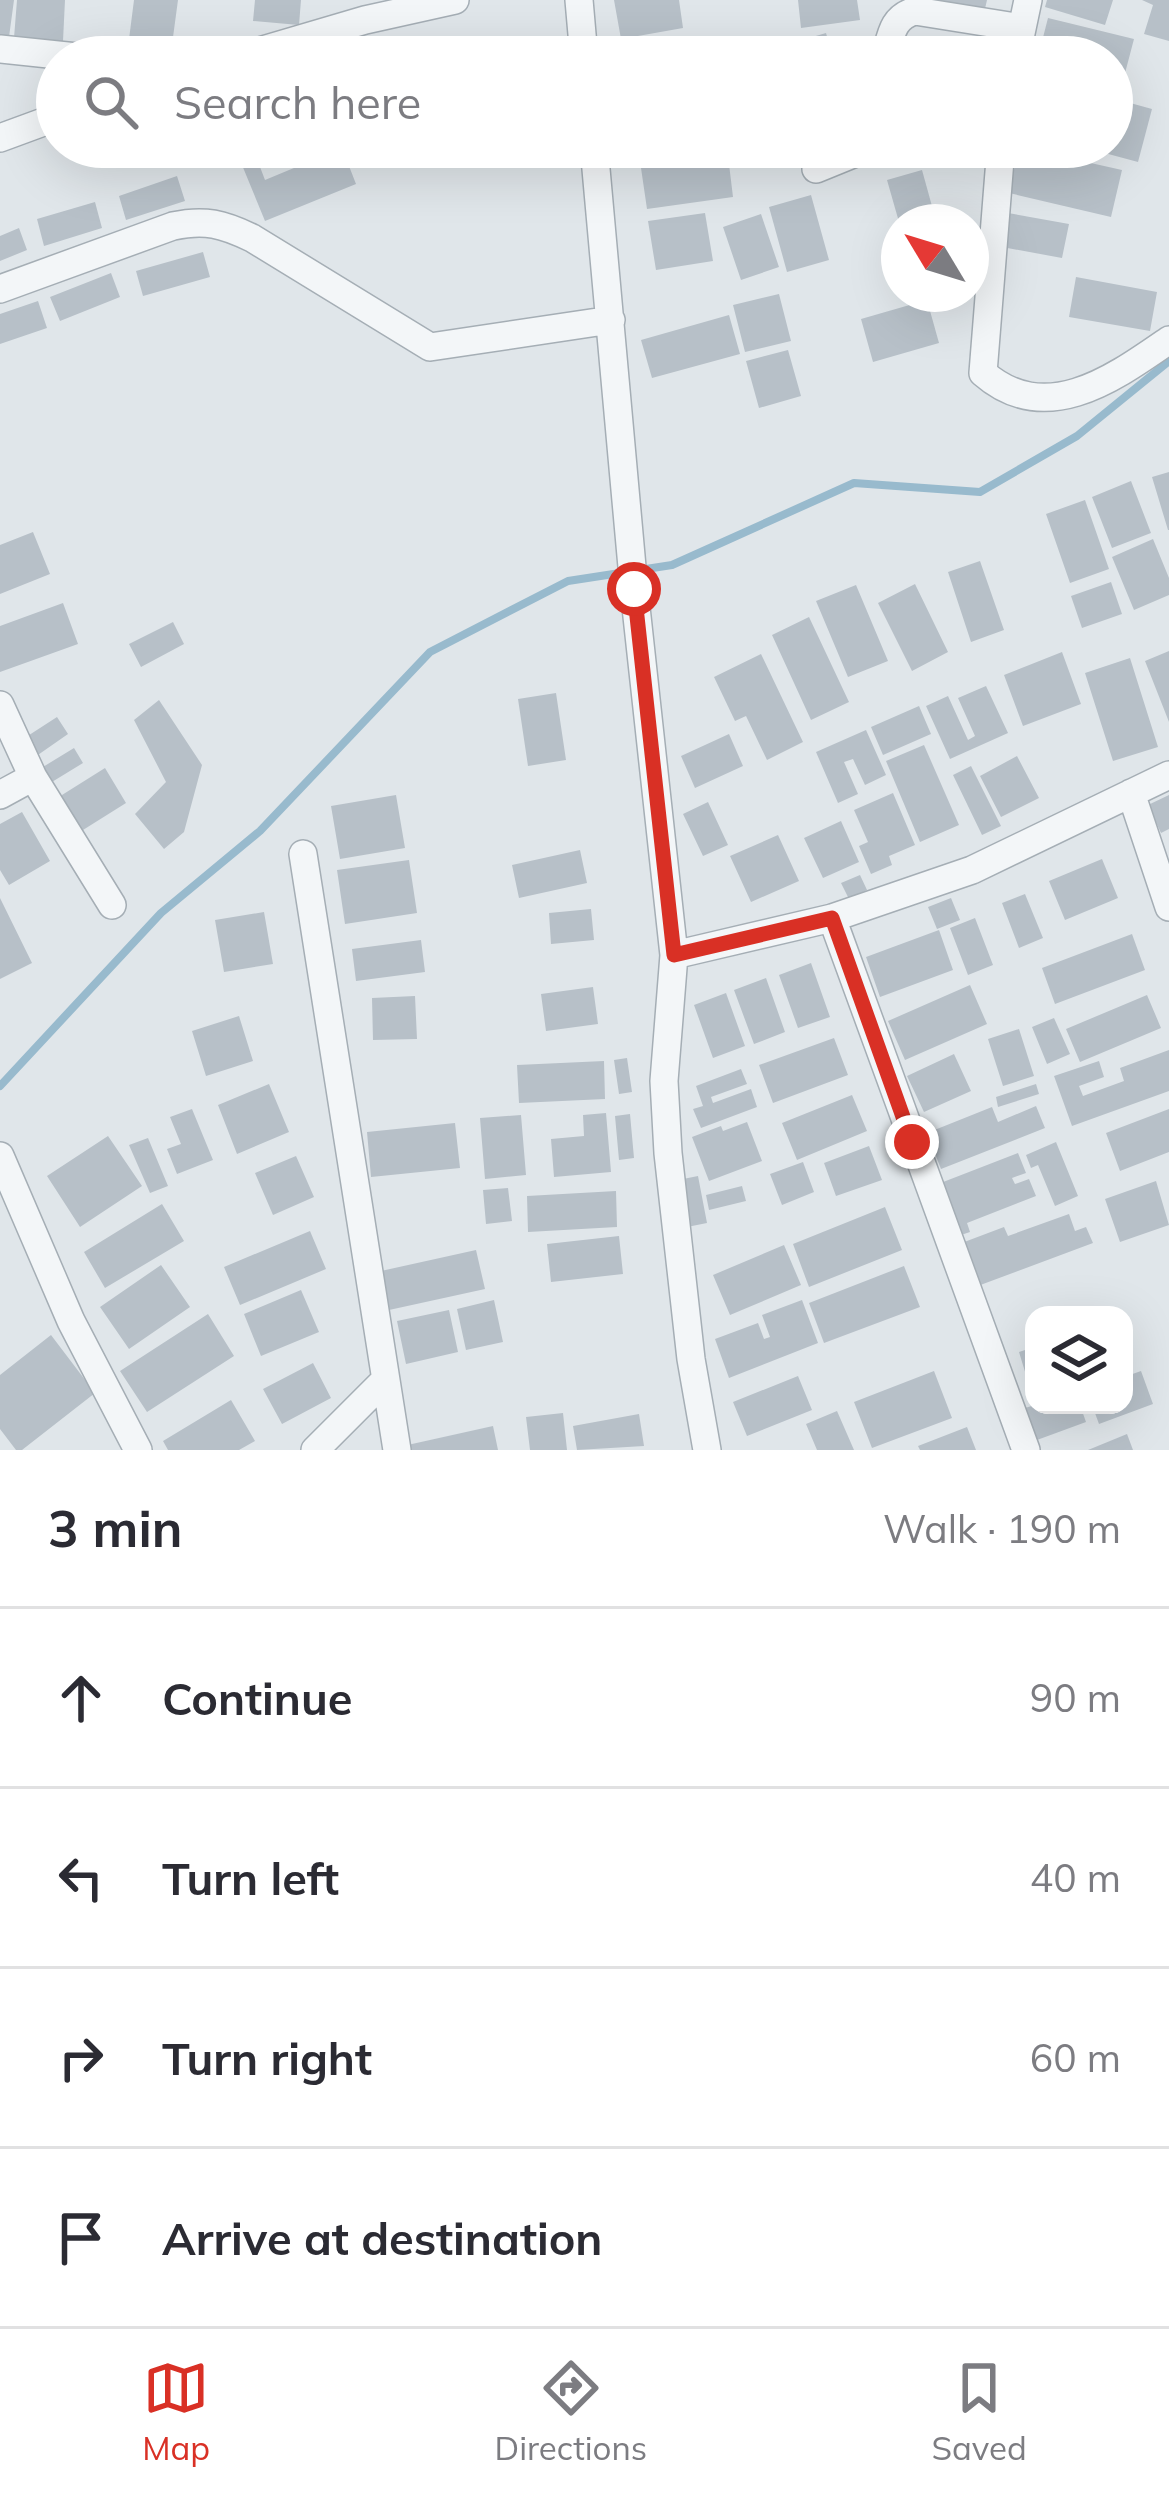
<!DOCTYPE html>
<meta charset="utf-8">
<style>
body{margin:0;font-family:Mulish,sans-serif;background:#f7f7f7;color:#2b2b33}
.controls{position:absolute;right:36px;bottom:36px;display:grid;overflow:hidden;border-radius:24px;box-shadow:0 12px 48px #0002}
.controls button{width:108px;height:108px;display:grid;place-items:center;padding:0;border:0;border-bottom:3px solid #e1e1e2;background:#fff;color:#2b2b33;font:60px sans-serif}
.compass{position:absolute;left:881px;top:204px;width:108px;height:108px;border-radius:50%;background:#fff;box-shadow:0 12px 48px #0002;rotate:308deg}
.stop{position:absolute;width:36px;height:36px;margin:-27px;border:9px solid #d93025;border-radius:50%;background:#fff}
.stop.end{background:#d93025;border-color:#fff;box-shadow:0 3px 12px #0008}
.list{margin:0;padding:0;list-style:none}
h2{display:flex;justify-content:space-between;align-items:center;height:156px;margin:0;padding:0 48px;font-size:51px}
h2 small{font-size:39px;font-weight:400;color:#7c7c81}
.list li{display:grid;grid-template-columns:78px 1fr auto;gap:36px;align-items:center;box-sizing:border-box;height:180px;padding:0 48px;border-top:3px solid #e1e1e2}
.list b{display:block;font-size:45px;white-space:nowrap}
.list em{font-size:39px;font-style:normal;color:#7c7c81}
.icon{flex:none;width:66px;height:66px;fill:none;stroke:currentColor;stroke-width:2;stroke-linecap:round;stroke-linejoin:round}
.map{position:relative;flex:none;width:1169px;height:1450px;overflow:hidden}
.search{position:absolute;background:#fff;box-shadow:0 12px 48px #0002;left:36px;right:36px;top:36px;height:132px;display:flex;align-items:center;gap:30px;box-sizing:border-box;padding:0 42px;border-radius:66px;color:#7c7c81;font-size:45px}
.sheet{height:876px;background:#fff}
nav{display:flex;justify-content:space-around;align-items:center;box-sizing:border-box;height:168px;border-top:3px solid #e1e1e2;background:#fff;font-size:33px;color:#7c7c81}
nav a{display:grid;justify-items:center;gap:6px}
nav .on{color:#d93025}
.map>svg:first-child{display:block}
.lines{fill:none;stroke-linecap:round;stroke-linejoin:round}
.stream{stroke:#98bacd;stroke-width:8}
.building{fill:#b7c0c8}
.minor-casing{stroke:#a5aeb5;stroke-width:30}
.minor{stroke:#f3f6f8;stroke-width:27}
.route{stroke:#d93025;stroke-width:15}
</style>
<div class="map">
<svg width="1169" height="1450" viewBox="0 0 1169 1450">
<rect width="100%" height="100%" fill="#e0e6ea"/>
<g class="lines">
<path class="stream" d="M 0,1086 L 161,913 L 260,831 L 430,652 L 568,581 L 672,565 L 854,483 L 980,492 L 1077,436 L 1169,361"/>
</g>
<path class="building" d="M 0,0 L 14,0 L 9,37 L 0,36 Z
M 17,0 L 65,0 L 63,41 L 14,38 Z
M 134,0 L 178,0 L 171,52 L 128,47 Z
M 255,0 L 301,0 L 299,25 L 253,21 Z
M 614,0 L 679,0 L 683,28 L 621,39 Z
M 798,0 L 857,0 L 860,20 L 801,28 Z
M 934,0 L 987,0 L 984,13 Z
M 1047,0 L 1113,0 L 1105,25 L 1045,7 Z
M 1142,0 L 1169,0 L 1169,41 L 1144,34 L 1153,5 Z
M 1048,18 L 1134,39 L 1119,96 L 1112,94 L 1112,57 L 1038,57 Z
M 826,33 L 833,57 L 815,57 L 809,38 Z
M 919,36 L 1002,55 L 1002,57 L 914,57 Z
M 1112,98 L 1152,109 L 1138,162 L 1086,148 L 1112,147 Z
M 1019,147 L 1122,170 L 1111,217 L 1009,193 Z
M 342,148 L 356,184 L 265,221 L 242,165 L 257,159 L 265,180 Z
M 728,156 L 733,197 L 647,209 L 641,168 Z
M 922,170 L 935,217 L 899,222 L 887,180 Z
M 177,176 L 185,201 L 126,220 L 119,196 Z
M 811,195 L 829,260 L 787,272 L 769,207 Z
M 95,202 L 102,228 L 44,246 L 37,219 Z
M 705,213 L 713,261 L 656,270 L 648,221 Z
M 1008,213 L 1069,224 L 1062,258 L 1002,247 Z
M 761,214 L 779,267 L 741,280 L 723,227 Z
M 19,228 L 27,250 L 0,261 L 0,236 Z
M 203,252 L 210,277 L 143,296 L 136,271 Z
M 111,273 L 120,297 L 60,321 L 50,297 Z
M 1076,277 L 1157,292 L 1150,331 L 1069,317 Z
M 779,294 L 791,341 L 745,352 L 733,305 Z
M 927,300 L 939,343 L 873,362 L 861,319 Z
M 38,301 L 47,328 L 0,344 L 0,314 Z
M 729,315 L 740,354 L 652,378 L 641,340 Z
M 788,350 L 801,396 L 759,408 L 746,361 Z
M 1169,472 L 1169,530 L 1168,530 L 1152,477 Z
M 1131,481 L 1151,533 L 1112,548 L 1092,497 Z
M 1085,500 L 1109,569 L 1070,583 L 1046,514 Z
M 33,532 L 50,574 L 0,594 L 0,545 Z
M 1153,539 L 1169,578 L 1169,595 L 1134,610 L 1112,557 Z
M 980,561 L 1004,630 L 971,642 L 948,572 Z
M 1111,582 L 1122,614 L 1082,628 L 1071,596 Z
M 915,584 L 948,652 L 912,671 L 878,603 Z
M 856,585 L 888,661 L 848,677 L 816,601 Z
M 63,603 L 78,644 L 0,672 L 0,626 Z
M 809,617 L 849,702 L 811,720 L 772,635 Z
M 173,622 L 184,644 L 141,667 L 129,644 Z
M 1169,651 L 1169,722 L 1145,661 Z
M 1062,652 L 1081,704 L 1023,726 L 1004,675 Z
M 761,654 L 803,742 L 767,760 L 746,716 L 735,721 L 714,677 Z
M 1130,658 L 1158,747 L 1113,761 L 1085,673 Z
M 986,686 L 1008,733 L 950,759 L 926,706 L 948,696 L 968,740 L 975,736 L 958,698 Z
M 556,693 L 566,760 L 528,766 L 518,699 Z
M 159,700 L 202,765 L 184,832 L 164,849 L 135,814 L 166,782 L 134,720 Z
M 919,706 L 931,734 L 883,755 L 871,727 Z
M 57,717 L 68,734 L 35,757 L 23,739 Z
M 866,730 L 886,775 L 865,785 L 853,759 L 844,762 L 858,794 L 838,803 L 816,752 Z
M 729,734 L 743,766 L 695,788 L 681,756 Z
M 924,745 L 959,825 L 920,842 L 886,761 Z
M 74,748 L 83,763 L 47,785 L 38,770 Z
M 1017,756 L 1039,798 L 1001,817 L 980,776 Z
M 971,766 L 1001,826 L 982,835 L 953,775 Z
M 105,768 L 126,803 L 75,835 L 54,800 Z
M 893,793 L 915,845 L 889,856 L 892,865 L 871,874 L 859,846 L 868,842 L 854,810 Z
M 396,795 L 405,848 L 340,859 L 331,806 Z
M 1169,795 L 1169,829 L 1161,833 L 1148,805 Z
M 708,802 L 728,845 L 703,856 L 683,814 Z
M 22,812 L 50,861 L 9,885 L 0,870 L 0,824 Z
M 841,821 L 859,862 L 823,878 L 804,838 Z
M 778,835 L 799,881 L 751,902 L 730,856 Z
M 580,850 L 587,883 L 519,898 L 512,865 Z
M 1102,859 L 1118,898 L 1065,920 L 1049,881 Z
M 409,860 L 417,913 L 345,924 L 337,870 Z
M 860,875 L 867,890 L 849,899 L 841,883 Z
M 1025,894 L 1043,938 L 1019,948 L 1002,903 Z
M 0,898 L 32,963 L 0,979 Z
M 951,898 L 960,920 L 937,929 L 928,907 Z
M 591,909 L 594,940 L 551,944 L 549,913 Z
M 264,912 L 273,964 L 224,972 L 215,920 Z
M 975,918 L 993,965 L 968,975 L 950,928 Z
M 939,930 L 953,970 L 880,997 L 866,957 Z
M 1132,934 L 1145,970 L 1055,1004 L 1042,968 Z
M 421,940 L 425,972 L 356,981 L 352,949 Z
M 811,963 L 830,1017 L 798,1028 L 779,975 Z
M 766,978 L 785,1032 L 754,1044 L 734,990 Z
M 970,985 L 987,1024 L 905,1060 L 888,1021 Z
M 593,987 L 598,1024 L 546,1031 L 541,994 Z
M 726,993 L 745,1046 L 713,1058 L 694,1005 Z
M 1147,995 L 1161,1028 L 1080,1062 L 1066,1029 Z
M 415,996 L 417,1039 L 373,1040 L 372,998 Z
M 239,1016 L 253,1061 L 206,1076 L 192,1031 Z
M 1054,1018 L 1070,1054 L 1047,1064 L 1032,1027 Z
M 1019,1029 L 1034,1076 L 1003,1086 L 988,1039 Z
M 834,1038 L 848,1075 L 773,1103 L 759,1065 Z
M 1169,1050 L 1169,1091 L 1072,1126 L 1054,1076 L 1099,1061 L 1104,1077 L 1079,1086 L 1083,1096 L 1124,1081 L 1120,1068 Z
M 954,1054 L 971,1091 L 924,1112 L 907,1076 Z
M 627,1058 L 632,1092 L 619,1094 L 614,1060 Z
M 604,1061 L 605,1099 L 519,1103 L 517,1065 Z
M 741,1069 L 747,1084 L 711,1097 L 713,1103 L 751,1089 L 757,1107 L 701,1128 L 693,1109 L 703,1106 L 696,1086 Z
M 269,1084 L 289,1132 L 237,1154 L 218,1105 Z
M 1036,1084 L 1039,1094 L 998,1107 L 996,1097 Z
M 852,1095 L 867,1131 L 797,1160 L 782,1123 Z
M 1036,1106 L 1045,1128 L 941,1169 L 927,1133 L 992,1107 L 998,1122 Z
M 192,1109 L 213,1160 L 177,1174 L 167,1149 L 181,1144 L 170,1117 Z
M 1169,1109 L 1169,1152 L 1120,1171 L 1106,1133 Z
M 606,1113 L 611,1172 L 554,1177 L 551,1139 L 584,1136 L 583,1115 Z
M 630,1114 L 634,1158 L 619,1160 L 615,1116 Z
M 521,1115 L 526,1175 L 485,1179 L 480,1118 Z
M 747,1122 L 762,1161 L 709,1181 L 692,1137 L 721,1126 L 723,1131 Z
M 455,1123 L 460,1168 L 371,1177 L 367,1132 Z
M 108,1136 L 142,1186 L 80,1227 L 47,1176 Z
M 148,1138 L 168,1186 L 150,1193 L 129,1145 Z
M 1056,1142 L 1078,1196 L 1055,1206 L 1038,1165 L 1031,1168 L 1026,1155 Z
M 869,1146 L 882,1180 L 836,1196 L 824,1163 Z
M 1018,1153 L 1026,1173 L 1012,1178 L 1015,1184 L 1029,1179 L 1036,1196 L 967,1223 L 970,1232 L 958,1236 L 938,1184 Z
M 296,1156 L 314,1197 L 273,1215 L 255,1173 Z
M 803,1162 L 814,1192 L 782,1205 L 770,1174 Z
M 698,1176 L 707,1223 L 687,1227 L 678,1180 Z
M 1156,1181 L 1169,1225 L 1120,1242 L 1105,1199 Z
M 742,1186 L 746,1201 L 709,1210 L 706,1195 Z
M 508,1188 L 512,1221 L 486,1224 L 483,1190 Z
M 616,1191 L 617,1227 L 528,1232 L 527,1196 Z
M 162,1204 L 184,1241 L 105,1288 L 84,1252 Z
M 885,1207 L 902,1250 L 809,1287 L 793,1244 Z
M 1069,1214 L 1075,1231 L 1086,1227 L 1093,1243 L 975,1287 L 959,1244 L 1004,1227 L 1008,1236 Z
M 310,1231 L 326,1269 L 240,1305 L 224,1267 Z
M 619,1236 L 623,1274 L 551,1282 L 547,1244 Z
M 784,1245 L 801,1285 L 730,1315 L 713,1275 Z
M 476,1250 L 485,1289 L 389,1310 L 381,1271 Z
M 161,1265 L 190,1307 L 129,1349 L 100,1307 Z
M 904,1266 L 920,1307 L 824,1343 L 809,1303 Z
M 301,1290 L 319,1332 L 261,1356 L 244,1314 Z
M 494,1300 L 503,1342 L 466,1350 L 457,1309 Z
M 802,1300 L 818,1343 L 729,1378 L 715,1339 L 758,1323 L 764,1339 L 770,1337 L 762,1315 Z
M 449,1310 L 458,1352 L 406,1364 L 397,1321 Z
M 208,1314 L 234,1356 L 147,1412 L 120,1371 Z
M 51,1335 L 95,1393 L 22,1450 L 16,1450 L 0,1429 L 0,1375 Z
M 1034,1347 L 1034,1398 L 1033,1398 L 1019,1352 Z
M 313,1363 L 331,1398 L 282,1424 L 263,1389 Z
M 934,1371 L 952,1418 L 872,1448 L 854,1402 Z
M 1141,1371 L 1153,1404 L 1099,1424 L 1092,1405 L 1124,1405 L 1124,1377 Z
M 798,1376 L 812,1410 L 747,1436 L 733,1402 Z
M 231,1400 L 255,1441 L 239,1450 L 168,1450 L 163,1441 Z
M 1035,1405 L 1080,1405 L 1086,1422 L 1037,1440 L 1025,1408 Z
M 837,1411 L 854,1450 L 817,1450 L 806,1424 Z
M 563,1413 L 567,1450 L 530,1450 L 526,1417 Z
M 639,1414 L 644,1446 L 577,1450 L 573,1426 Z
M 493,1426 L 498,1450 L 404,1450 L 403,1446 Z
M 967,1427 L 976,1450 L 920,1450 L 918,1446 Z
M 1127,1434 L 1133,1450 L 1088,1450 Z"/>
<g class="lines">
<defs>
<path id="minor" d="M 579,0 L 584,57
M 0,49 L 77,57
M 239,57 L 365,20 L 455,0
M 885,57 C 891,36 892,17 915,11 L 1022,28
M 1016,57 L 1028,0
M 0,138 L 57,117
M 594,147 L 634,589 L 674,955 L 664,1081 L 668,1153 L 691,1359 L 707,1450
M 1001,147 L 983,373 C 1046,428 1114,378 1169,340
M 816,169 L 870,147
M 0,289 L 173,226 C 205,219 223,224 252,238 L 430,347 L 611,320
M 0,705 L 33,777 L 112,905
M 1131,793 L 1169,907
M 0,795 L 33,777
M 303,854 L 397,1450
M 832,918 L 1026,1450
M 674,955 L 832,918 L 972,870 L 1169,775
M 0,1156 L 71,1321 L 138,1450
M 315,1450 L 385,1380"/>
</defs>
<use href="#minor" class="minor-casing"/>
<use href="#minor" class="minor"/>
</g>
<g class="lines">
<path class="route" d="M 634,589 L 674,955 L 832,918 L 912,1142"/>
</g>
</svg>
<div class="controls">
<button><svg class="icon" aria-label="layers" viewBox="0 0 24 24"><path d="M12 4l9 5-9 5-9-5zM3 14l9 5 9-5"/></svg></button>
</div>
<svg class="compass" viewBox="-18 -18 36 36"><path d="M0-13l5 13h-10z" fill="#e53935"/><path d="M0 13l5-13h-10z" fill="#7c7c81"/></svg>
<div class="stop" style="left:634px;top:589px"></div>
<div class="stop end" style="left:912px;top:1142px"></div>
<div class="search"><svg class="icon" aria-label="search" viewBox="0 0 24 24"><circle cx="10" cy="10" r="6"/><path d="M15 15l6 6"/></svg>Search here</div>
</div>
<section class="sheet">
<h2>3 min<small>Walk · 190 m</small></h2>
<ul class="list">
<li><svg class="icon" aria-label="ahead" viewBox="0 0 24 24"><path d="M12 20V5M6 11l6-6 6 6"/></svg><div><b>Continue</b></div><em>90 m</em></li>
<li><svg class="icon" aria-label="left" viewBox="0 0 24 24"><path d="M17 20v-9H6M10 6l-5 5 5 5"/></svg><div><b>Turn left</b></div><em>40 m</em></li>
<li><svg class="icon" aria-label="right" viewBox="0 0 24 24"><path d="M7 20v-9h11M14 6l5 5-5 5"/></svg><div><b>Turn right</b></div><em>60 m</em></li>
<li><svg class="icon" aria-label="arrive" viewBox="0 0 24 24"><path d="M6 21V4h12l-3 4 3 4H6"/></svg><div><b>Arrive at destination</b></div></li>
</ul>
</section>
<nav>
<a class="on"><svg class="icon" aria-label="map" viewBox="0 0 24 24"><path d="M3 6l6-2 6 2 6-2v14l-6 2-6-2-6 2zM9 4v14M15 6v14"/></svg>Map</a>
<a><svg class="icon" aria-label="directions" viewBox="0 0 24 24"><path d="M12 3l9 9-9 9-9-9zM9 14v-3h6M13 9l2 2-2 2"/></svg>Directions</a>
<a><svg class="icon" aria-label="saved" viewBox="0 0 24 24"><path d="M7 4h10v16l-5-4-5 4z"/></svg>Saved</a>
</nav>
